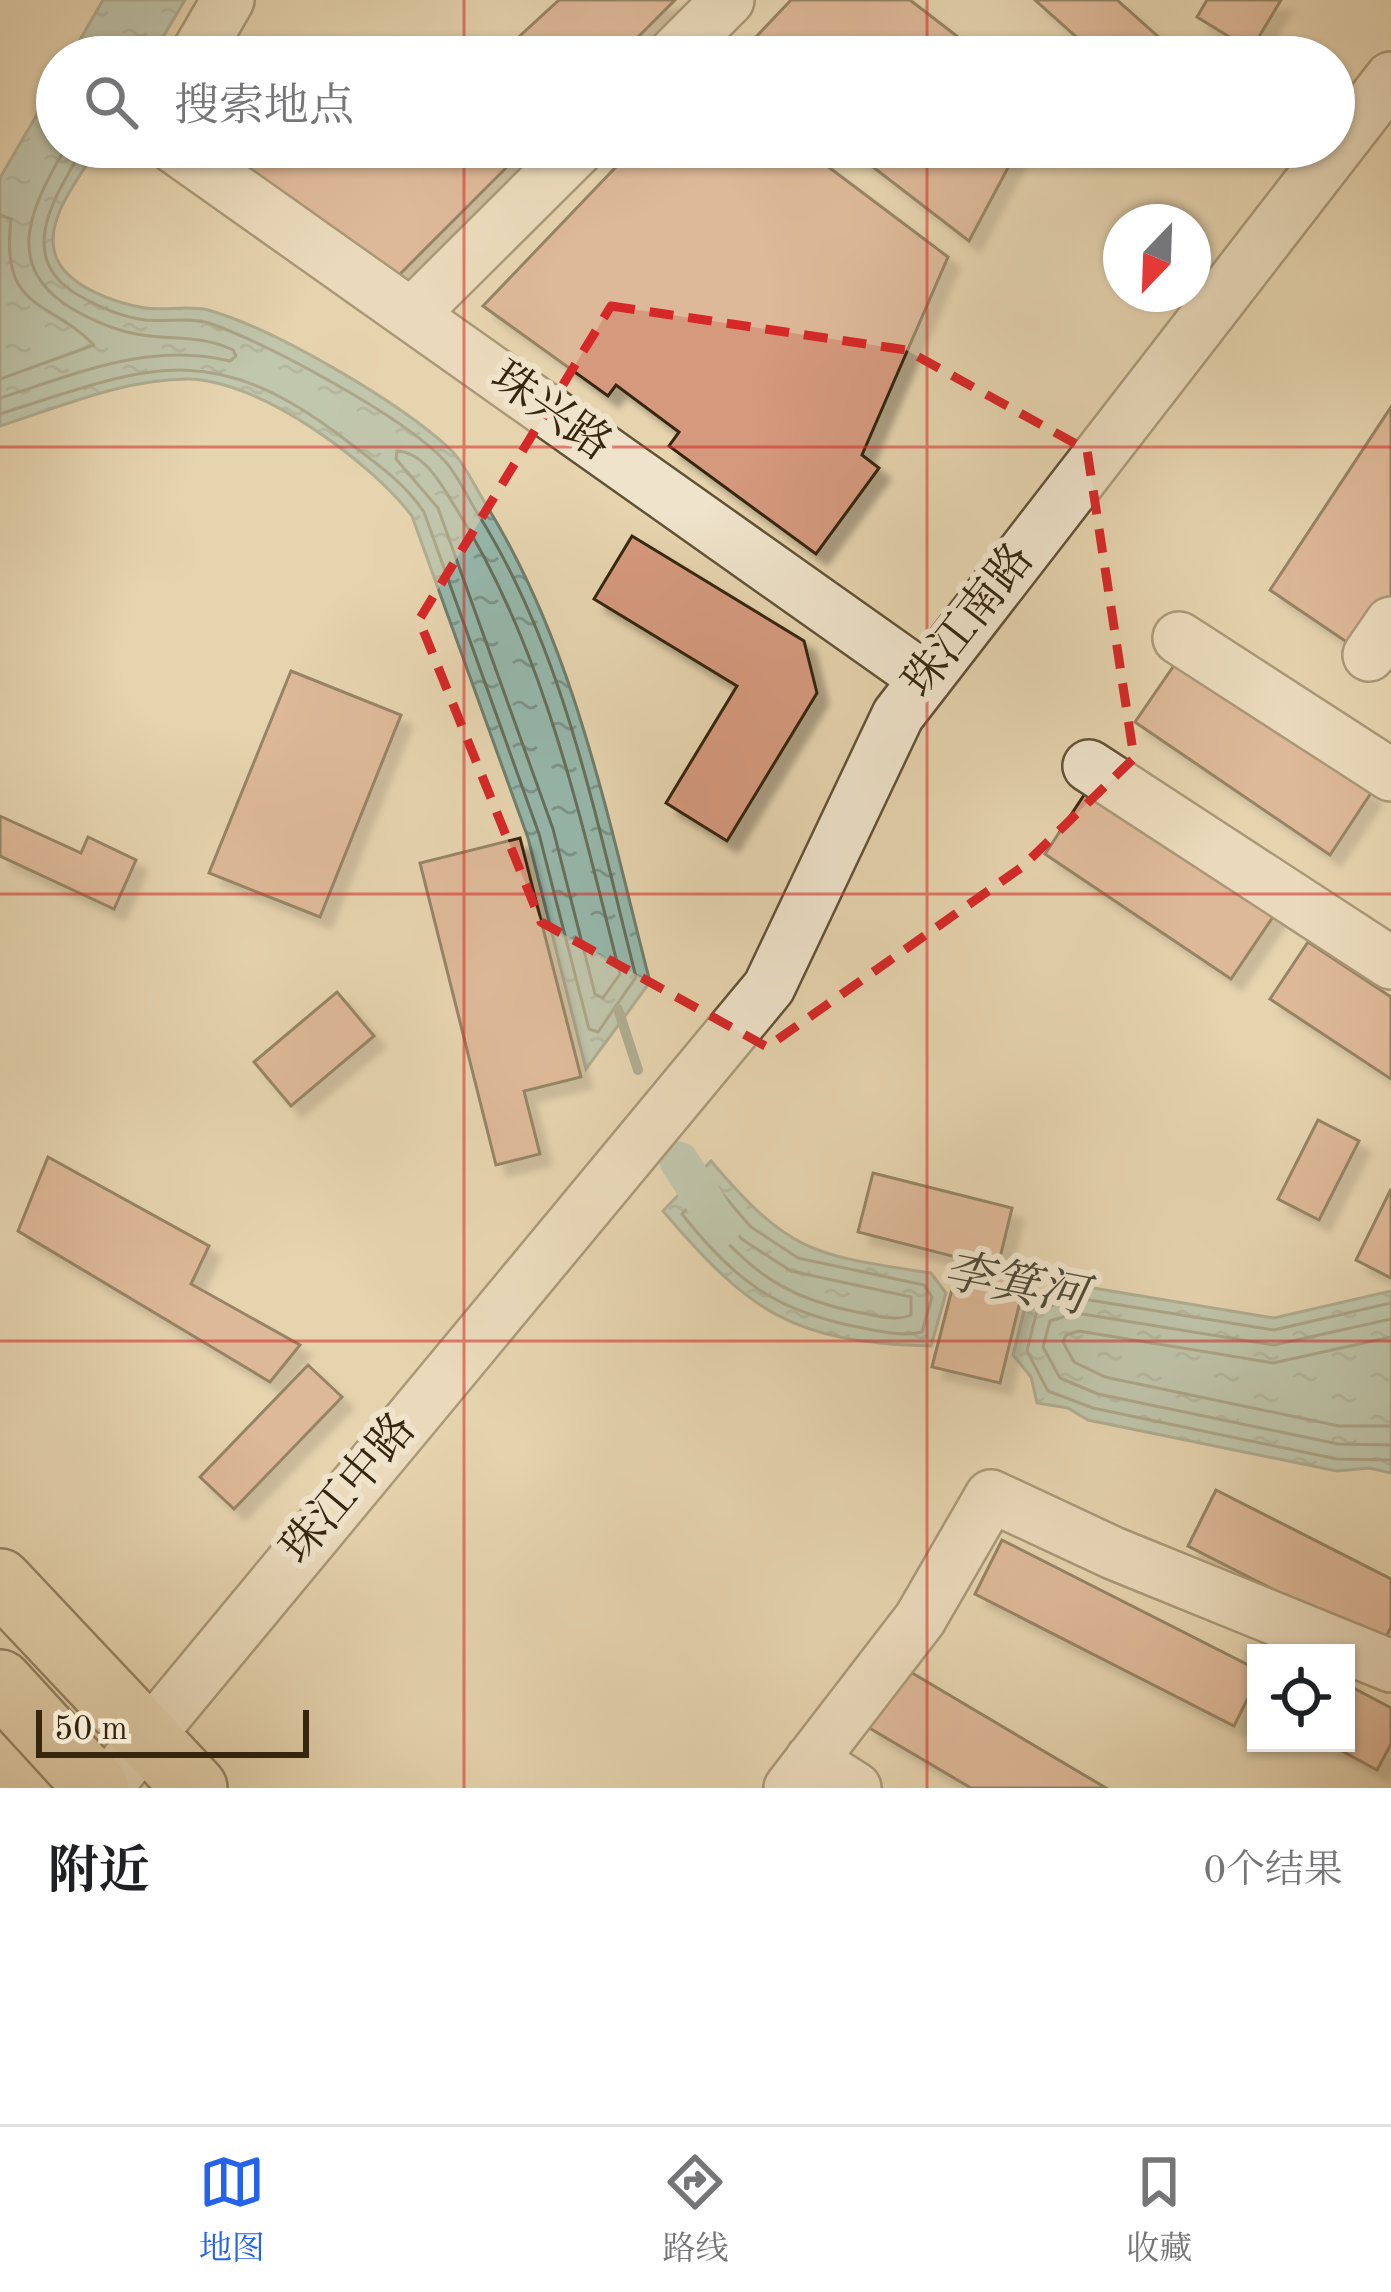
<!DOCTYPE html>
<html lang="zh">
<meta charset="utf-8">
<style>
body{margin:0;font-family:"Old Standard TT","Noto Serif SC",serif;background:#f2f2f2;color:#202124}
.controls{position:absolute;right:36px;bottom:36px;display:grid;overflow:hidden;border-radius:0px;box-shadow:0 3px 9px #0004}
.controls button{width:108px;height:108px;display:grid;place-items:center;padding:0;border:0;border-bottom:3px solid #e0e0e0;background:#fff;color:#202124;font:60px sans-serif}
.compass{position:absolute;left:1103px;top:204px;width:108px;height:108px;border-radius:50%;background:#fff;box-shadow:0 3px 9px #0004;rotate:203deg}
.scale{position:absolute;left:36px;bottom:30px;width:273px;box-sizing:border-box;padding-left:12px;border:6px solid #36260e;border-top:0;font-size:33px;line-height:42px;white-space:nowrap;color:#36260e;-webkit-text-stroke:9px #efe3cb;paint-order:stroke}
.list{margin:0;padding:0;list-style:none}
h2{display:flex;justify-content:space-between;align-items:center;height:156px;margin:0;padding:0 48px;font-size:51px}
h2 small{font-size:39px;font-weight:400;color:#757577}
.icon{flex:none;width:66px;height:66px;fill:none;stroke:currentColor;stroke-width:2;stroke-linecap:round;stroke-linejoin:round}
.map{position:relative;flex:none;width:1391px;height:1788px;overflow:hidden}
.search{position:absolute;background:#fff;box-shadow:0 3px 9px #0004;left:36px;right:36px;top:36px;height:132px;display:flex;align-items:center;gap:30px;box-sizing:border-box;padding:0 42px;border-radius:66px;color:#757577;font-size:45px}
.sheet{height:336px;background:#fff}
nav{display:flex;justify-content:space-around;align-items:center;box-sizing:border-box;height:168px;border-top:3px solid #e0e0e0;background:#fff;font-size:33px;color:#757577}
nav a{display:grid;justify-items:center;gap:6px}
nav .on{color:#2563eb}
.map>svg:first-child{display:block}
.water{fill:url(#water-ripples);stroke:#707e6d;stroke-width:3}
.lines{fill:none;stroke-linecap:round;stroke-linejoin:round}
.shore{stroke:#666f5d;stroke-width:3}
.stream{stroke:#707e6d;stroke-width:10}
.canal{stroke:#96b8ac;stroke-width:39}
.building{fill:#d5997e;stroke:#36260e;stroke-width:3;filter:url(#shadow)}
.minor-casing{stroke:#625236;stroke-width:56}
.major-casing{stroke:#36260e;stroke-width:68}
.minor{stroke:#efe3cb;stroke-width:51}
.major{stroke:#e6d4af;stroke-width:63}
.marked{fill:none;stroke:#d62828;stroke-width:9;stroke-dasharray:24 15;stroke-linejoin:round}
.grid{fill:none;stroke:#d62828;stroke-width:3;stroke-opacity:0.55}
.labels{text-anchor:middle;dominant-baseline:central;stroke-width:12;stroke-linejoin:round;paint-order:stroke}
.street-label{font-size:45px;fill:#36260e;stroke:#efe3cb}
.water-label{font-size:48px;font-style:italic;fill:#4e4a36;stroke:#efe3cb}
</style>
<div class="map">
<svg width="1391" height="1788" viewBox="0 0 1391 1788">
<defs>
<pattern id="water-ripples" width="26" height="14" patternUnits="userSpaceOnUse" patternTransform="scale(3)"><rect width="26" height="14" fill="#96b8ac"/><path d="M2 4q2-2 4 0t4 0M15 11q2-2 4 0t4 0" fill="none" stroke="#7b958a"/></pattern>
<filter id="shadow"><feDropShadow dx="11" dy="11" stdDeviation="3" flood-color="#0004"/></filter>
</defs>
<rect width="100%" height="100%" fill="#e6d4af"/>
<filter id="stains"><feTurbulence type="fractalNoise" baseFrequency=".00167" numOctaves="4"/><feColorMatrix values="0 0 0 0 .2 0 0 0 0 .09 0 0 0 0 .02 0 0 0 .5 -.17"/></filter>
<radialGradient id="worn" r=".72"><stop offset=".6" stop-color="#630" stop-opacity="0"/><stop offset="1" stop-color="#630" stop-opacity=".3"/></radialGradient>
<path class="water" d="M 103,0 L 185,0 L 151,57 L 70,57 Z
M 57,80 L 57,147 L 98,147 C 81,176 44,218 55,254 C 65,286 115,303 145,308 C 165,311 188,305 208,310 C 275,329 400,402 451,450 C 465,464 475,487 485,503 C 575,647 608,820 650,982 L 586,1069 L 528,838 L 412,516 C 371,462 260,380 188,379 C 124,379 60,407 0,426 L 0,178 Z
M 711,1161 C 790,1254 813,1255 931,1273 L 946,1293 L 931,1346 C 793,1342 751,1314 663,1211 Z
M 1075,1285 L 1274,1318 L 1391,1291 L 1391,1473 L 1369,1468 L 1337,1471 L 1088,1420 L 1068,1408 L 1037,1403 L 1031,1377 L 1013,1355 L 1027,1299 Z"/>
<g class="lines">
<path class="shore" d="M 0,215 L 11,219 C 0,312 48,298 94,345 L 0,379
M 0,398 C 76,374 151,341 230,361 L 236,356 L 233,350 C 201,335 176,340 142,335 C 116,331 93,321 71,308 C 0,265 33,204 66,147
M 0,414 C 147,367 209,336 343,438 C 373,461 402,480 424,512 L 539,834 L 589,1029 L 598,1032 L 636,977 C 596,821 565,652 478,514 C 467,497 458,475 444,460 C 401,415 268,344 209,323 C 189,317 166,322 145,320 C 121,317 99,307 78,295 C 13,257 56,195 84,147
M 397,451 C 424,452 441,484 454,505 C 544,647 579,813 620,974 L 603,998 L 595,994 L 553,829 L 438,508 L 396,459 Z
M 712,1182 L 751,1227 L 798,1258 L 924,1285 L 932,1297 L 922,1332 C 902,1337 879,1331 858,1327 C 775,1311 733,1279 682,1214 Z
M 708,1205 L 743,1240 L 791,1271 L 911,1297 L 911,1315 C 895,1322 875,1315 857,1312 C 785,1298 750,1271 703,1216 Z
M 1391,1303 L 1274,1330 L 1077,1298 L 1037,1310 L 1027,1351 L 1048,1391 L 1093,1408 L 1337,1459 L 1391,1460
M 1391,1319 L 1274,1345 L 1076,1313 L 1050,1321 L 1043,1347 L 1060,1378 L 1098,1394 L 1338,1444 L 1391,1445
M 1391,1337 L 1273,1363 L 1079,1331 L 1066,1335 L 1063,1342 L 1074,1362 L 1105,1377 L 1339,1426 L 1391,1426"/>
<path class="stream" d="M 618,1009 L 638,1070"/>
<path class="canal" d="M 679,1161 L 721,1227"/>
</g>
<path class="building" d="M 559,0 L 675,0 L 618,57 L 497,57 Z
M 791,0 L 910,0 L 984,57 L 737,57 Z
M 1035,0 L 1117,0 L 1181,57 L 1099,57 Z
M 1207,0 L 1281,0 L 1251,50 L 1197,17 Z
M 209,147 L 379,147 L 391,155 L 400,147 L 527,147 L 396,278 Z
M 635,147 L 802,147 L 948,257 L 862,455 L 879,468 L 816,554 L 669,446 L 679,432 L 616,385 L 608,396 L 483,306 Z
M 847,147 L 1019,147 L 969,241 Z
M 1391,407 L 1391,598 L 1357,649 L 1270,590 Z
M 632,536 L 804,641 L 817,693 L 727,841 L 666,803 L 737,686 L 594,599 Z
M 1177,661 L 1371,793 L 1330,855 L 1135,722 Z
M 291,671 L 401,715 L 320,917 L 209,873 Z
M 1088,789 L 1275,914 L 1231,979 L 1045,854 Z
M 0,816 L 81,853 L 88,837 L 136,860 L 114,909 L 0,856 Z
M 520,838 L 581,1077 L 524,1091 L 540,1154 L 496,1165 L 420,863 Z
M 1308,942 L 1391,997 L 1391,1079 L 1270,999 Z
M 337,992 L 374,1036 L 291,1106 L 254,1062 Z
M 1318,1120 L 1359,1141 L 1319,1220 L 1278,1199 Z
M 48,1157 L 209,1246 L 191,1284 L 300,1345 L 270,1382 L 18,1231 Z
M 873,1173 L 1012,1208 L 999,1262 L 1028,1269 L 1000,1383 L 932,1367 L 960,1258 L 858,1232 Z
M 1391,1189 L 1391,1278 L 1356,1260 Z
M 308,1365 L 342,1397 L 234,1509 L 200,1477 Z
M 1216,1490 L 1391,1579 L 1391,1627 L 1382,1645 L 1188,1546 Z
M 1002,1540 L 1256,1669 L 1256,1682 L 1234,1726 L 975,1594 Z
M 902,1667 L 1106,1788 L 971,1788 L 866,1726 Z
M 1346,1684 L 1391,1708 L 1391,1744 L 1377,1770 L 1327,1743 L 1346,1743 Z"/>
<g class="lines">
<defs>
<path id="minor" d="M 195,57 L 228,0
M 671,57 L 728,0
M 174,147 L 926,679
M 412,314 L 580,147
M 1179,638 L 1391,775
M 1369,655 L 1391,623
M 1089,766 L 1391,963
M 811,1760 L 855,1788
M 105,1788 L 769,987 L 898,715 L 1391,78
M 790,1788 L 920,1619 L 991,1496 L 1113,1553 L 1391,1666"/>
<path id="major" d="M 0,1581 L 195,1788
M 0,1682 L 97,1788"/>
</defs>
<use href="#minor" class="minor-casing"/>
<use href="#major" class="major-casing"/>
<use href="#minor" class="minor"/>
<use href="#major" class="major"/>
</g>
<path d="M0 0H1391V1788H0ZM 611,306 L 906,350 L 1087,450 L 1134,758 L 1022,867 L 767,1047 L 541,922 L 419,620 Z" fill="#e6d4af" fill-opacity=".55" fill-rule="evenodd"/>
<path class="marked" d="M 611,306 L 906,350 L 1087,450 L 1134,758 L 1022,867 L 767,1047 L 541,922 L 419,620 Z"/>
<path class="grid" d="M 464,0 L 464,57M 927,0 L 927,57M 464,147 L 464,1788M 927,147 L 927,1788M 0,447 L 1391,447M 0,894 L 1391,894M 0,1341 L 1391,1341"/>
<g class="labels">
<g class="street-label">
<text transform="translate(550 413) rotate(35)">珠兴路</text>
<text transform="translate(970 622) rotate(-52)">珠江南路</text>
<text transform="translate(350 1490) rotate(-50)">珠江中路</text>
</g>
<g class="water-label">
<text transform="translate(1015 1286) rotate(11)">李箕河</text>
</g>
</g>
<rect width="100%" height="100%" filter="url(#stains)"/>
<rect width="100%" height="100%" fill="url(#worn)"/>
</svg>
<div class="controls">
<button><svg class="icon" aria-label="locate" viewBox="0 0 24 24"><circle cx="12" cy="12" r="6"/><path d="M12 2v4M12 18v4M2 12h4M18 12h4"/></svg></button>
</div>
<svg class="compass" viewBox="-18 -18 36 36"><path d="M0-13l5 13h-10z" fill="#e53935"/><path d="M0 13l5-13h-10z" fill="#757577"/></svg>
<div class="scale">50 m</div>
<div class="search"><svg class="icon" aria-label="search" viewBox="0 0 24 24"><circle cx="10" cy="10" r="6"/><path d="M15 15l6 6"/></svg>搜索地点</div>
</div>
<section class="sheet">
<h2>附近<small>0个结果</small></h2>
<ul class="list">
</ul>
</section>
<nav>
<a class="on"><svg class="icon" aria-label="map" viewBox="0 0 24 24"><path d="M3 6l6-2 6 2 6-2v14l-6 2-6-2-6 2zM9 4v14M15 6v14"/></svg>地图</a>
<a><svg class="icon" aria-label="directions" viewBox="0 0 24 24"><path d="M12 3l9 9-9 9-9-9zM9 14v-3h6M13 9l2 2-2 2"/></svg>路线</a>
<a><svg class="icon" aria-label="saved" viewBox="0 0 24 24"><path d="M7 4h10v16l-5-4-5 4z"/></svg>收藏</a>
</nav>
